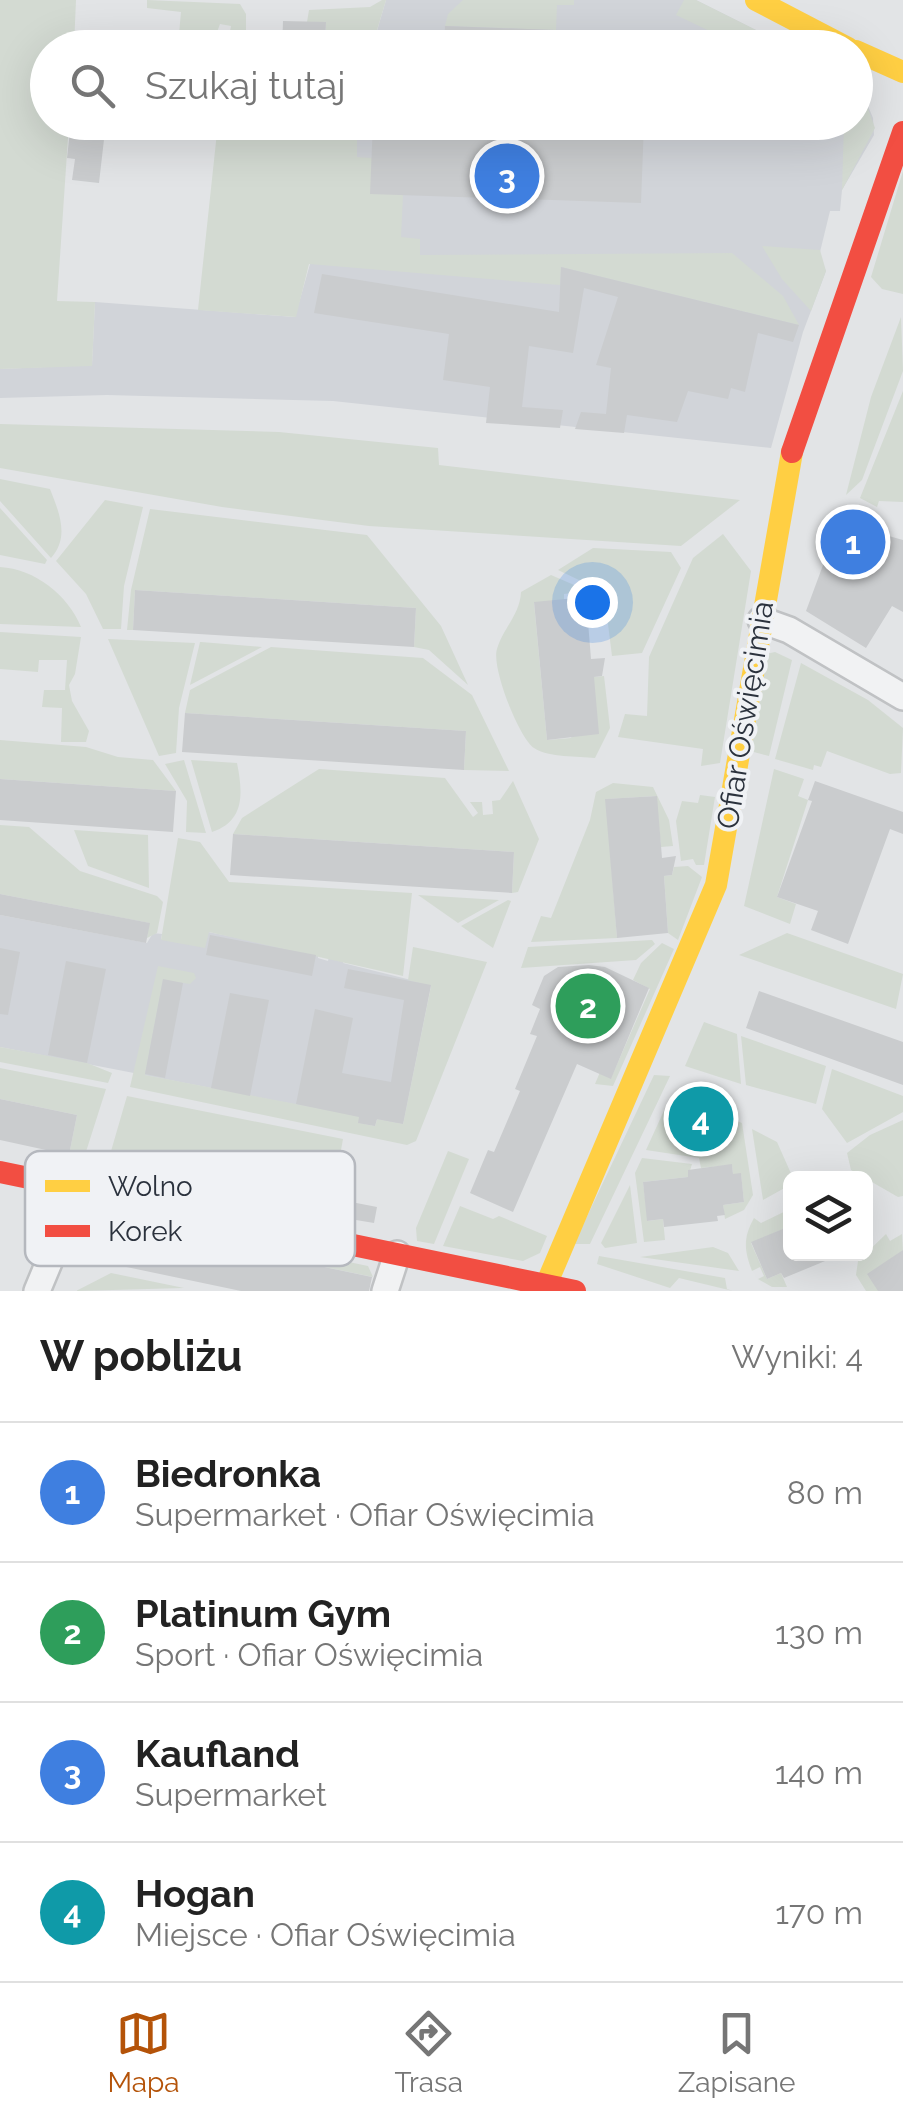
<!DOCTYPE html>
<html lang="pl">
<meta charset="utf-8">
<style>
body{margin:0;font-family:Raleway,sans-serif;background:#f6f6f6;color:#222}
.controls{position:absolute;right:30px;bottom:30px;display:grid;overflow:hidden;border-radius:15px;box-shadow:0 10px 40px #0002}
.controls button{width:90px;height:90px;display:grid;place-items:center;padding:0;border:0;border-bottom:2px solid #e0e0e0;background:#fff;color:#222;font:50px sans-serif}
.you{position:absolute;left:592px;top:602px;width:35px;height:35px;margin:-25px;border:8px solid #fff;border-radius:50%;background:#1a73e8;box-shadow:0 0 0 15px #1a73e833}
.badge{display:grid;place-items:center;width:65px;height:65px;border-radius:50%;background:#b45309;color:#fff;font-size:32px;font-weight:700}
.pin{position:absolute;translate:-50% -50%;border:5px solid #fff;box-shadow:0 2px 10px #0006}
.list{margin:0;padding:0;list-style:none}
h2{display:flex;justify-content:space-between;align-items:center;height:130px;margin:0;padding:0 40px;font-size:42px}
h2 small{font-size:32px;font-weight:400;color:#767676}
.list li{display:grid;grid-template-columns:65px 1fr auto;gap:30px;align-items:center;box-sizing:border-box;height:140px;padding:0 40px;border-top:2px solid #e0e0e0}
.list b{display:block;font-size:38px;white-space:nowrap}
.list p{margin:0;font-size:32px;white-space:nowrap;color:#767676}
.list em{font-size:32px;font-style:normal;color:#767676}
.icon{flex:none;width:55px;height:55px;fill:none;stroke:currentColor;stroke-width:2;stroke-linecap:round;stroke-linejoin:round}
.map{position:relative;flex:none;width:903px;height:1291px;overflow:hidden}
.search{position:absolute;background:#fff;box-shadow:0 10px 40px #0002;left:30px;right:30px;top:30px;height:110px;display:flex;align-items:center;gap:25px;box-sizing:border-box;padding:0 35px;border-radius:55px;color:#767676;font-size:38px}
.sheet{height:690px;background:#fff}
nav{display:flex;justify-content:space-around;align-items:center;box-sizing:border-box;height:140px;border-top:2px solid #e0e0e0;background:#fff;font-size:28px;color:#767676}
nav a{display:grid;justify-items:center;gap:5px}
nav .on{color:#b45309}
.map>svg:first-child{display:block}
.built{fill:#d1d4d9}
.green{fill:#d3dad2}
.building{fill:#caccce}
.lines{fill:none;stroke-linecap:round;stroke-linejoin:round}
.street-casing{stroke:#c0c2c4;stroke-width:30}
.street{stroke:#f1f2f3;stroke-width:25}
.slow{stroke:#ffcf43;stroke-width:22}
.jam{stroke:#f24e42;stroke-width:22}
.labels{text-anchor:middle;dominant-baseline:central;stroke-width:8;stroke-linejoin:round;paint-order:stroke}
.street-label{font-size:30px;fill:#2b323d;stroke:#f0f2f5}
.key{fill:#f0f2f5;stroke:#b5b8be;stroke-width:2.5}
.key-label{font-size:28px;fill:#2b323d}
</style>
<div class="map">
<svg width="903" height="1291" viewBox="0 0 903 1291">
<rect width="100%" height="100%" fill="#e2e4e6"/>
<path class="built" d="M 386,0 L 696,0 L 790,47 L 372,48 Z
M 856,85 L 861,89 L 873,118 L 874,135 L 842,190 L 840,211 L 830,211 L 819,256 L 826,271 L 803,332 L 771,448 L 333,401 L 107,395 L 0,398 L 0,369 L 92,365 L 95,302 L 295,317 L 350,123 L 856,122 Z
M 0,915 L 147,943 L 153,933 L 162,934 L 161,939 L 208,932 L 318,954 L 318,958 L 328,961 L 329,956 L 344,959 L 343,963 L 431,985 L 403,1124 L 376,1120 L 375,1126 L 358,1123 L 334,1112 L 0,1047 Z"/>
<path class="green" d="M 0,0 L 76,0 L 74,47 L 48,48 L 48,122 L 69,123 L 57,301 L 95,302 L 92,366 L 0,369 Z
M 147,0 L 240,4 L 246,14 L 246,38 L 229,37 L 231,26 L 220,24 L 216,35 L 207,34 L 206,41 L 178,45 L 181,12 L 147,8 Z
M 382,0 L 386,0 L 372,47 L 325,47 L 326,23 L 307,22 L 309,10 L 370,7 Z
M 463,0 L 574,0 L 574,5 L 557,5 L 556,30 L 445,26 L 448,14 Z
M 684,0 L 696,0 L 790,47 L 743,47 L 676,15 Z
M 856,85 L 861,89 L 875,128 L 842,190 L 844,123 L 856,122 Z
M 357,122 L 357,157 L 372,158 L 403,195 L 401,237 L 420,239 L 420,255 L 732,253 L 783,296 L 799,325 L 561,267 L 560,285 L 309,264 L 296,317 L 198,310 L 218,123 Z
M 903,171 L 903,294 L 882,289 L 871,277 Z
M 762,246 L 820,250 L 826,271 L 811,311 L 782,279 Z
M 901,317 L 903,371 L 862,480 L 846,495 L 871,397 Z
M 903,391 L 903,502 L 879,501 L 877,507 L 860,498 Z
M 0,424 L 279,432 L 438,448 L 439,465 L 740,500 L 681,546 L 369,526 L 222,507 L 0,468 Z
M 0,479 L 50,489 C 59,512 70,537 51,558 L 0,501 Z
M 105,500 L 143,507 L 124,586 L 121,629 L 103,629 L 86,594 L 56,561 Z
M 0,508 L 47,560 L 45,564 L 0,555 Z
M 150,509 L 367,535 L 441,626 L 468,685 L 429,650 L 414,647 L 416,608 L 135,590 L 133,630 L 127,630 L 131,590 Z
M 723,534 L 751,571 L 720,763 L 701,766 L 703,749 L 618,737 L 625,714 L 647,716 L 649,657 L 693,558 Z
M 593,548 L 671,552 L 681,568 L 642,653 L 612,656 L 604,592 L 558,570 Z
M 0,567 C 35,569 68,595 81,627 L 0,624 Z
M 551,575 L 588,591 L 564,594 L 564,602 L 534,603 L 547,740 L 571,738 L 594,677 L 604,676 L 610,728 L 595,758 C 578,756 549,758 534,748 C 519,738 491,667 497,649 C 503,628 520,615 521,592 Z
M 0,632 L 81,637 L 75,674 L 69,685 L 72,701 L 89,731 L 86,742 L 61,742 L 62,708 L 42,707 L 44,690 L 65,690 L 67,660 L 39,660 L 38,672 L 0,669 Z
M 108,639 L 195,643 L 179,708 L 176,753 L 159,756 Z
M 200,642 L 201,642 L 262,647 L 190,685 Z
M 271,647 L 423,658 L 472,695 L 509,771 L 464,770 L 466,731 L 185,713 L 190,690 Z
M 775,652 L 792,660 L 769,756 L 750,751 L 766,654 Z
M 801,663 L 868,700 L 903,728 L 901,773 L 890,774 L 827,751 L 821,767 L 814,765 L 813,770 L 775,759 Z
M 0,740 L 86,747 L 118,757 L 153,760 L 176,791 L 0,779 Z
M 184,760 L 206,833 L 186,832 L 187,801 L 165,764 Z
M 191,760 L 237,763 C 243,793 245,821 212,832 Z
M 319,769 L 445,778 L 473,817 L 478,813 L 470,802 L 482,802 L 483,815 L 493,814 L 492,801 L 500,800 L 513,781 L 539,839 L 518,892 L 512,893 L 514,852 L 233,834 L 242,818 Z
M 774,769 L 804,779 L 798,796 L 808,800 L 777,897 L 796,904 L 790,924 L 744,906 Z
M 613,783 L 653,787 L 669,820 L 673,846 L 661,847 L 656,796 L 606,799 L 617,938 L 531,942 L 541,916 L 551,918 L 590,820 L 596,792 Z
M 700,795 L 715,797 L 704,865 L 696,865 L 693,859 L 681,861 L 676,821 L 682,801 L 698,803 Z
M 0,825 L 29,827 L 80,871 L 157,896 L 163,902 L 157,933 L 147,938 L 149,923 L 0,894 Z
M 74,830 L 148,835 L 149,888 L 88,866 Z
M 178,838 L 200,842 L 229,882 L 412,893 L 403,976 L 209,932 L 205,948 L 161,940 Z
M 688,866 L 702,877 L 678,940 L 668,933 L 664,876 L 672,875 L 674,867 Z
M 418,895 L 499,900 L 458,923 Z
M 508,900 L 511,901 L 493,948 L 461,926 Z
M 787,933 L 903,974 L 896,1009 L 739,955 Z
M 652,940 L 655,944 L 636,960 L 521,968 L 528,947 Z
M 662,943 L 674,949 L 613,1086 L 595,1084 L 603,1065 L 611,1078 L 650,989 L 633,980 L 641,963 Z
M 413,947 L 487,962 L 416,1141 L 407,1145 L 130,1087 L 158,966 L 194,973 L 196,978 L 190,984 L 163,980 L 145,1075 L 359,1116 L 359,1123 L 375,1126 L 377,1119 L 403,1124 L 431,986 L 408,980 Z
M 704,1022 L 737,1034 L 741,1084 L 685,1066 Z
M 741,1036 L 826,1066 L 816,1104 L 746,1085 Z
M 0,1047 L 87,1063 L 112,1073 L 108,1083 L 0,1062 Z
M 0,1068 L 106,1089 L 84,1158 L 69,1155 L 77,1115 L 0,1099 Z
M 832,1069 L 903,1096 L 903,1112 L 847,1143 L 822,1109 Z
M 654,1075 L 670,1076 L 590,1244 L 574,1244 Z
M 127,1096 L 343,1139 L 330,1211 L 109,1174 L 107,1165 Z
M 674,1100 L 687,1104 L 681,1124 L 715,1134 L 721,1115 L 742,1123 L 753,1195 L 744,1210 L 725,1219 L 723,1205 L 744,1202 L 741,1174 L 733,1174 L 732,1165 L 701,1168 L 699,1158 L 646,1150 L 667,1104 Z
M 903,1120 L 903,1196 L 898,1197 L 851,1170 L 847,1153 L 870,1135 Z
M 752,1129 L 777,1142 L 793,1178 L 790,1185 L 763,1200 Z
M 448,1151 L 469,1159 L 434,1244 L 417,1241 L 416,1228 Z
M 642,1158 L 692,1164 L 688,1177 L 643,1182 L 648,1221 L 663,1219 L 665,1240 L 644,1242 L 635,1173 Z
M 630,1185 L 637,1243 L 605,1248 L 601,1243 Z
M 460,1206 L 493,1219 L 499,1216 L 547,1236 L 540,1253 L 523,1261 L 443,1246 Z
M 790,1209 L 790,1226 L 751,1243 L 767,1279 L 781,1273 L 787,1287 L 772,1287 L 758,1279 L 764,1276 L 760,1267 L 752,1271 C 744,1250 743,1238 754,1218 L 761,1223 Z
M 99,1210 L 368,1266 L 373,1277 L 97,1220 L 88,1259 L 75,1256 Z
M 886,1234 L 890,1241 L 902,1234 L 903,1250 L 878,1291 L 866,1291 L 856,1275 L 858,1261 Z
M 713,1247 L 728,1253 L 739,1271 L 640,1257 Z
M 599,1256 L 725,1278 L 727,1289 L 733,1291 L 679,1278 L 670,1288 L 597,1264 Z
M 111,1273 L 184,1288 L 76,1291 Z"/>
<path class="building" d="M 283,21 L 326,22 L 325,48 L 282,48 Z
M 445,26 L 554,30 L 553,48 L 444,48 Z
M 79,122 L 106,122 L 99,183 L 72,180 L 75,159 L 67,158 L 70,131 L 78,132 Z
M 373,122 L 644,122 L 641,203 L 370,194 Z
M 561,267 L 799,325 L 793,342 L 758,333 L 745,392 L 731,388 L 728,399 L 688,391 L 677,422 L 627,415 L 624,433 L 575,429 L 581,412 L 606,414 L 611,368 L 596,365 L 618,297 L 584,288 L 573,353 L 529,346 L 522,407 L 563,410 L 560,428 L 486,423 L 490,387 L 443,380 L 449,334 L 314,313 L 322,274 L 559,312 Z
M 839,522 L 903,540 L 903,612 L 892,606 L 866,648 L 806,611 Z
M 135,590 L 416,608 L 414,647 L 133,630 Z
M 586,597 L 591,659 L 605,658 L 602,676 L 594,677 L 599,734 L 547,740 L 534,602 Z
M 185,713 L 466,731 L 464,770 L 182,752 Z
M 0,779 L 176,791 L 173,832 L 0,820 Z
M 815,781 L 903,812 L 903,834 L 890,829 L 848,944 L 811,930 L 818,911 L 777,897 L 812,801 L 808,800 Z
M 657,796 L 662,858 L 676,856 L 672,875 L 664,876 L 668,933 L 617,938 L 605,799 Z
M 233,834 L 514,852 L 512,893 L 230,875 Z
M 0,894 L 150,923 L 146,943 L 0,915 Z
M 210,935 L 316,955 L 312,976 L 206,955 Z
M 0,948 L 20,952 L 8,1015 L 0,1014 Z
M 66,961 L 106,969 L 87,1063 L 48,1055 Z
M 589,965 L 605,967 L 649,988 L 611,1079 L 577,1064 L 513,1212 L 470,1193 L 488,1150 L 494,1152 L 520,1091 L 515,1089 L 537,1036 L 530,1034 L 540,1009 L 532,1005 L 544,976 L 558,967 Z
M 348,969 L 431,985 L 403,1124 L 377,1119 L 375,1126 L 358,1123 L 359,1117 L 296,1104 L 315,1009 L 353,1018 L 342,1073 L 391,1082 L 404,1000 L 344,988 Z
M 163,979 L 183,983 L 165,1078 L 145,1074 Z
M 759,991 L 903,1042 L 903,1085 L 746,1028 Z
M 230,993 L 269,1000 L 250,1096 L 211,1088 Z
M 0,1099 L 77,1115 L 69,1155 L 0,1140 Z
M 687,1104 L 721,1115 L 715,1134 L 681,1124 Z
M 732,1164 L 733,1174 L 741,1173 L 744,1202 L 723,1205 L 725,1215 L 717,1216 L 718,1221 L 664,1227 L 663,1219 L 647,1221 L 643,1182 L 688,1177 L 688,1170 Z
M 341,1200 L 377,1207 L 374,1223 L 338,1217 Z
M 96,1219 L 372,1277 L 369,1291 L 241,1291 L 117,1265 L 88,1259 Z
M 790,1226 L 790,1254 L 842,1254 L 784,1278 L 781,1273 L 767,1279 L 751,1242 Z
M 903,1250 L 903,1291 L 878,1291 L 867,1274 Z"/>
<g class="lines">
<defs>
<path id="street" d="M 761,620 L 789,630 L 903,697
M 37,1291 L 80,1188
M 385,1291 L 397,1254"/>
</defs>
<use href="#street" class="street-casing"/>
<use href="#street" class="street"/>
<path class="slow" d="M 756,0 L 848,48
M 856,51 L 903,72
M 546,1285 L 716,885 L 792,452"/>
<path class="jam" d="M 792,452 L 903,132
M 0,1172 L 575,1291"/>
</g>
<g class="labels">
<g class="street-label">
<text transform="translate(745 715) rotate(-81)">Ofiar Oświęcimia</text>
</g>
</g>
<rect x="25" y="1151" width="330" height="115" rx="15" class="key"/>
<rect x="45" y="1180" width="45" height="12" fill="#ffcf43"/>
<rect x="45" y="1225" width="45" height="12" fill="#f24e42"/>
<g class="key-label">
<text x="108" y="1196">Wolno</text>
<text x="108" y="1241">Korek</text>
</g>
</svg>
<div class="controls">
<button><svg class="icon" aria-label="layers" viewBox="0 0 24 24"><path d="M12 4l9 5-9 5-9-5zM3 14l9 5 9-5"/></svg></button>
</div>
<div class="you"></div>
<div class="pin badge" style="left:853px;top:542px;background:#3f7fe0">1</div>
<div class="pin badge" style="left:588px;top:1006px;background:#2e9e5b">2</div>
<div class="pin badge" style="left:507px;top:176px;background:#3f7fe0">3</div>
<div class="pin badge" style="left:701px;top:1119px;background:#0f9aa8">4</div>
<div class="search"><svg class="icon" aria-label="search" viewBox="0 0 24 24"><circle cx="10" cy="10" r="6"/><path d="M15 15l6 6"/></svg>Szukaj tutaj</div>
</div>
<section class="sheet">
<h2>W pobliżu<small>Wyniki: 4</small></h2>
<ul class="list">
<li><span class="badge" style="background:#3f7fe0">1</span><div><b>Biedronka</b><p>Supermarket · Ofiar Oświęcimia</p></div><em>80 m</em></li>
<li><span class="badge" style="background:#2e9e5b">2</span><div><b>Platinum Gym</b><p>Sport · Ofiar Oświęcimia</p></div><em>130 m</em></li>
<li><span class="badge" style="background:#3f7fe0">3</span><div><b>Kaufland</b><p>Supermarket</p></div><em>140 m</em></li>
<li><span class="badge" style="background:#0f9aa8">4</span><div><b>Hogan</b><p>Miejsce · Ofiar Oświęcimia</p></div><em>170 m</em></li>
</ul>
</section>
<nav>
<a class="on"><svg class="icon" aria-label="map" viewBox="0 0 24 24"><path d="M3 6l6-2 6 2 6-2v14l-6 2-6-2-6 2zM9 4v14M15 6v14"/></svg>Mapa</a>
<a><svg class="icon" aria-label="directions" viewBox="0 0 24 24"><path d="M12 3l9 9-9 9-9-9zM9 14v-3h6M13 9l2 2-2 2"/></svg>Trasa</a>
<a><svg class="icon" aria-label="saved" viewBox="0 0 24 24"><path d="M7 4h10v16l-5-4-5 4z"/></svg>Zapisane</a>
</nav>
